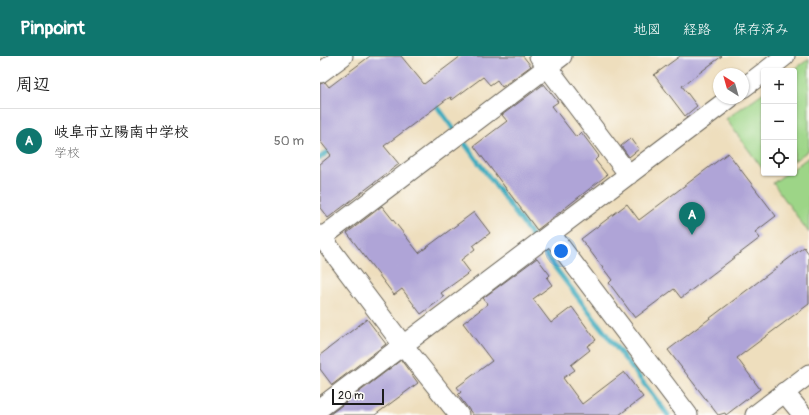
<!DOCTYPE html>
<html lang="ja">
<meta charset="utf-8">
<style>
body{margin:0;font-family:Pangolin,"Klee One",sans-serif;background:#f2f2f2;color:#222}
.controls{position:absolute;right:12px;top:12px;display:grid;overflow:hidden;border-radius:4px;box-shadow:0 1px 3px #0004}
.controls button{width:36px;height:36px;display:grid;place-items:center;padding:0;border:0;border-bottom:1px solid #e0e0e0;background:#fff;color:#222;font:20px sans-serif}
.compass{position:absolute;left:393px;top:12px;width:36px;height:36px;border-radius:50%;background:#fff;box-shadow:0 1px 3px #0004;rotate:323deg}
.scale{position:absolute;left:12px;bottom:10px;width:52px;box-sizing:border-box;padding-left:4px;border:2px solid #1c1c1c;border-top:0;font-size:11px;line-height:14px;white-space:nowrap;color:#1c1c1c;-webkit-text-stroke:3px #fdfcf7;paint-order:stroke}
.you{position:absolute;left:241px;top:195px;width:14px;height:14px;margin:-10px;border:3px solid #fff;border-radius:50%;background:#1a73e8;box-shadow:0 0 0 6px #1a73e833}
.badge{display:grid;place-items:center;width:26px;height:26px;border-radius:50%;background:#0f766e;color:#fff;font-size:13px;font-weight:700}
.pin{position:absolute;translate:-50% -33px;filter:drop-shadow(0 1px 2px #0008)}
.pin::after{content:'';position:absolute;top:21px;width:14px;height:12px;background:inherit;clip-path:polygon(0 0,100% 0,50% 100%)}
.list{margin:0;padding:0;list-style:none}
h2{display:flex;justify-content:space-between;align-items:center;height:52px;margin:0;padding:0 16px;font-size:17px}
h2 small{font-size:13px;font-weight:400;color:#767676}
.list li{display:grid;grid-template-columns:26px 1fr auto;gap:12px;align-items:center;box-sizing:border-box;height:64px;padding:0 16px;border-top:1px solid #e0e0e0}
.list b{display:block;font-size:15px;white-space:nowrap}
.list p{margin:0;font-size:13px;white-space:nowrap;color:#767676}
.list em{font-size:13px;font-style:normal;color:#767676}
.icon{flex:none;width:22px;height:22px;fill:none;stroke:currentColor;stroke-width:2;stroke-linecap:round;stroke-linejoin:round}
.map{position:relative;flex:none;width:489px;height:359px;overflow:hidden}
header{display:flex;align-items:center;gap:24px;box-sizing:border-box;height:56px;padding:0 20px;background:#0f766e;color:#fff}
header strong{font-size:19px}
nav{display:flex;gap:22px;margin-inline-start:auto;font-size:14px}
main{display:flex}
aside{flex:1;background:#fff}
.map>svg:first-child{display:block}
.green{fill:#9dd587;stroke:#5c7852}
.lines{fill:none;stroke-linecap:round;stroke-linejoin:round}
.stream{stroke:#3facbe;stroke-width:5}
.building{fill:#afa4d7}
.street-casing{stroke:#666054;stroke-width:21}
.street{stroke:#fff;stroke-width:19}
</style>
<header>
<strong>Pinpoint</strong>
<nav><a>地図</a><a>経路</a><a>保存済み</a></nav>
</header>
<main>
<aside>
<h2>周辺<small></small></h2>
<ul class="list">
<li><span class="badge">A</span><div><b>岐阜市立陽南中学校</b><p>学校</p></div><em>50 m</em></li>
</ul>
</aside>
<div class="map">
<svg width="489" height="359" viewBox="0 0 489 359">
<rect width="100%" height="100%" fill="#fdfcf7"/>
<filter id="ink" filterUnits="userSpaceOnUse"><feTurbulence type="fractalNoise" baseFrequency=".025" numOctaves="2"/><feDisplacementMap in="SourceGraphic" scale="8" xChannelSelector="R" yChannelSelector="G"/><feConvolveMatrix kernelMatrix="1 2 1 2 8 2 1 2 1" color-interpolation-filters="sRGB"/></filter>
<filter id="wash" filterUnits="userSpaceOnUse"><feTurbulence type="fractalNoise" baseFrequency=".012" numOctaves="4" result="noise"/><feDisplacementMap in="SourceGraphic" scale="16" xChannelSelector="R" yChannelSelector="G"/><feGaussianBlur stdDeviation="0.9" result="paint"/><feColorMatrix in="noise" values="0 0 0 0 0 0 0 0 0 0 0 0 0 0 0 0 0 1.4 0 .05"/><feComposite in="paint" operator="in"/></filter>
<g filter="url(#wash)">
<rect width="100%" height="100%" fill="#eedebd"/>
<path class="green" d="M 489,3 L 489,94 L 474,105 L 474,15 L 472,15 Z
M 444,36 L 444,115 L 406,63 Z
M 489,101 L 489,177 L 453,127 L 467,117 L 474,117 L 474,112 Z"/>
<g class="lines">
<path class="stream" d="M 114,46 L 135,75
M 140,81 L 229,203
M 0,102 L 14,91
M 227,201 L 348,359"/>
</g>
<g id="blocks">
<path class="building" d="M 50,0 L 81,0 L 104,28 L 141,0 L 203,0 L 211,10 L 182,31 L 177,24 L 170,29 L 163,21 L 132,44 L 131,41 L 127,43 L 64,90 L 79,108 L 8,162 L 0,152 L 0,108 L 11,99 L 0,85 L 0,28 L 5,26 L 9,31 Z
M 360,0 L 402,0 L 362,30 L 377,50 L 365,60 L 334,19 Z
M 224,28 L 238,46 L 232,50 L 256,81 L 261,76 L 279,100 L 275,104 L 287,119 L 217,174 L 154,90 L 187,65 L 182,59 Z
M 311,82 L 319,93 L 309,101 L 301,90 Z
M 408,97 L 456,160 L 435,176 L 440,182 L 361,242 L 354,233 L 315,262 L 289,227 L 292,224 L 261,183 L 307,148 L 319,164 Z
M 62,150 L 99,197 L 154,156 L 170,177 L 153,190 L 155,193 L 141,204 L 150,216 L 121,237 L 124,241 L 101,258 L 82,233 L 74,239 L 27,177 Z
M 484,191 L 489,198 L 489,248 L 417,302 L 440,333 L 406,359 L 405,357 L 398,359 L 348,294 Z
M 217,202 L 230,219 L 227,222 L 232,229 L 213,243 L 231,267 L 252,251 L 276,284 L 267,290 L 270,294 L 251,309 L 255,314 L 243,322 L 262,348 L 304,316 L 323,341 L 299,359 L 153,359 L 138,339 L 141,336 L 137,331 L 172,305 L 143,267 L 168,248 L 163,242 Z
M 47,263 L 66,288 L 12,329 L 0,313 L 0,299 Z
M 81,304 L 98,327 L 55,359 L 9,359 Z"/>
</g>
</g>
<g filter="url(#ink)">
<use href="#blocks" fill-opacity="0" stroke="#666054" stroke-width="1"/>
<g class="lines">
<defs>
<path id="street" d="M 219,0 L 309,119
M 446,15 L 465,0
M 0,17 L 23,0
M 423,32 L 444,16
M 231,178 L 368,359
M 0,179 L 83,289 L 139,359
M 0,183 L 242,0
M 464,336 L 483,359
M 0,352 L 410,42
M 435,359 L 489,318"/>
</defs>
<use href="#street" class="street-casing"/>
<use href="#street" class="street"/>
</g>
</g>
</svg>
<div class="controls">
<button>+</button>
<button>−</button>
<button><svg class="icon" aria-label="locate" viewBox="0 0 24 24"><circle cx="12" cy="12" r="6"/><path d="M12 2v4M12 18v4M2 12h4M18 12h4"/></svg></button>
</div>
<svg class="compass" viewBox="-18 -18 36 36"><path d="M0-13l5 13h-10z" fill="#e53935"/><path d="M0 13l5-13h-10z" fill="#767676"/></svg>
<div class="scale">20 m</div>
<div class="you"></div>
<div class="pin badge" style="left:372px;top:179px">A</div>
</div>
</main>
